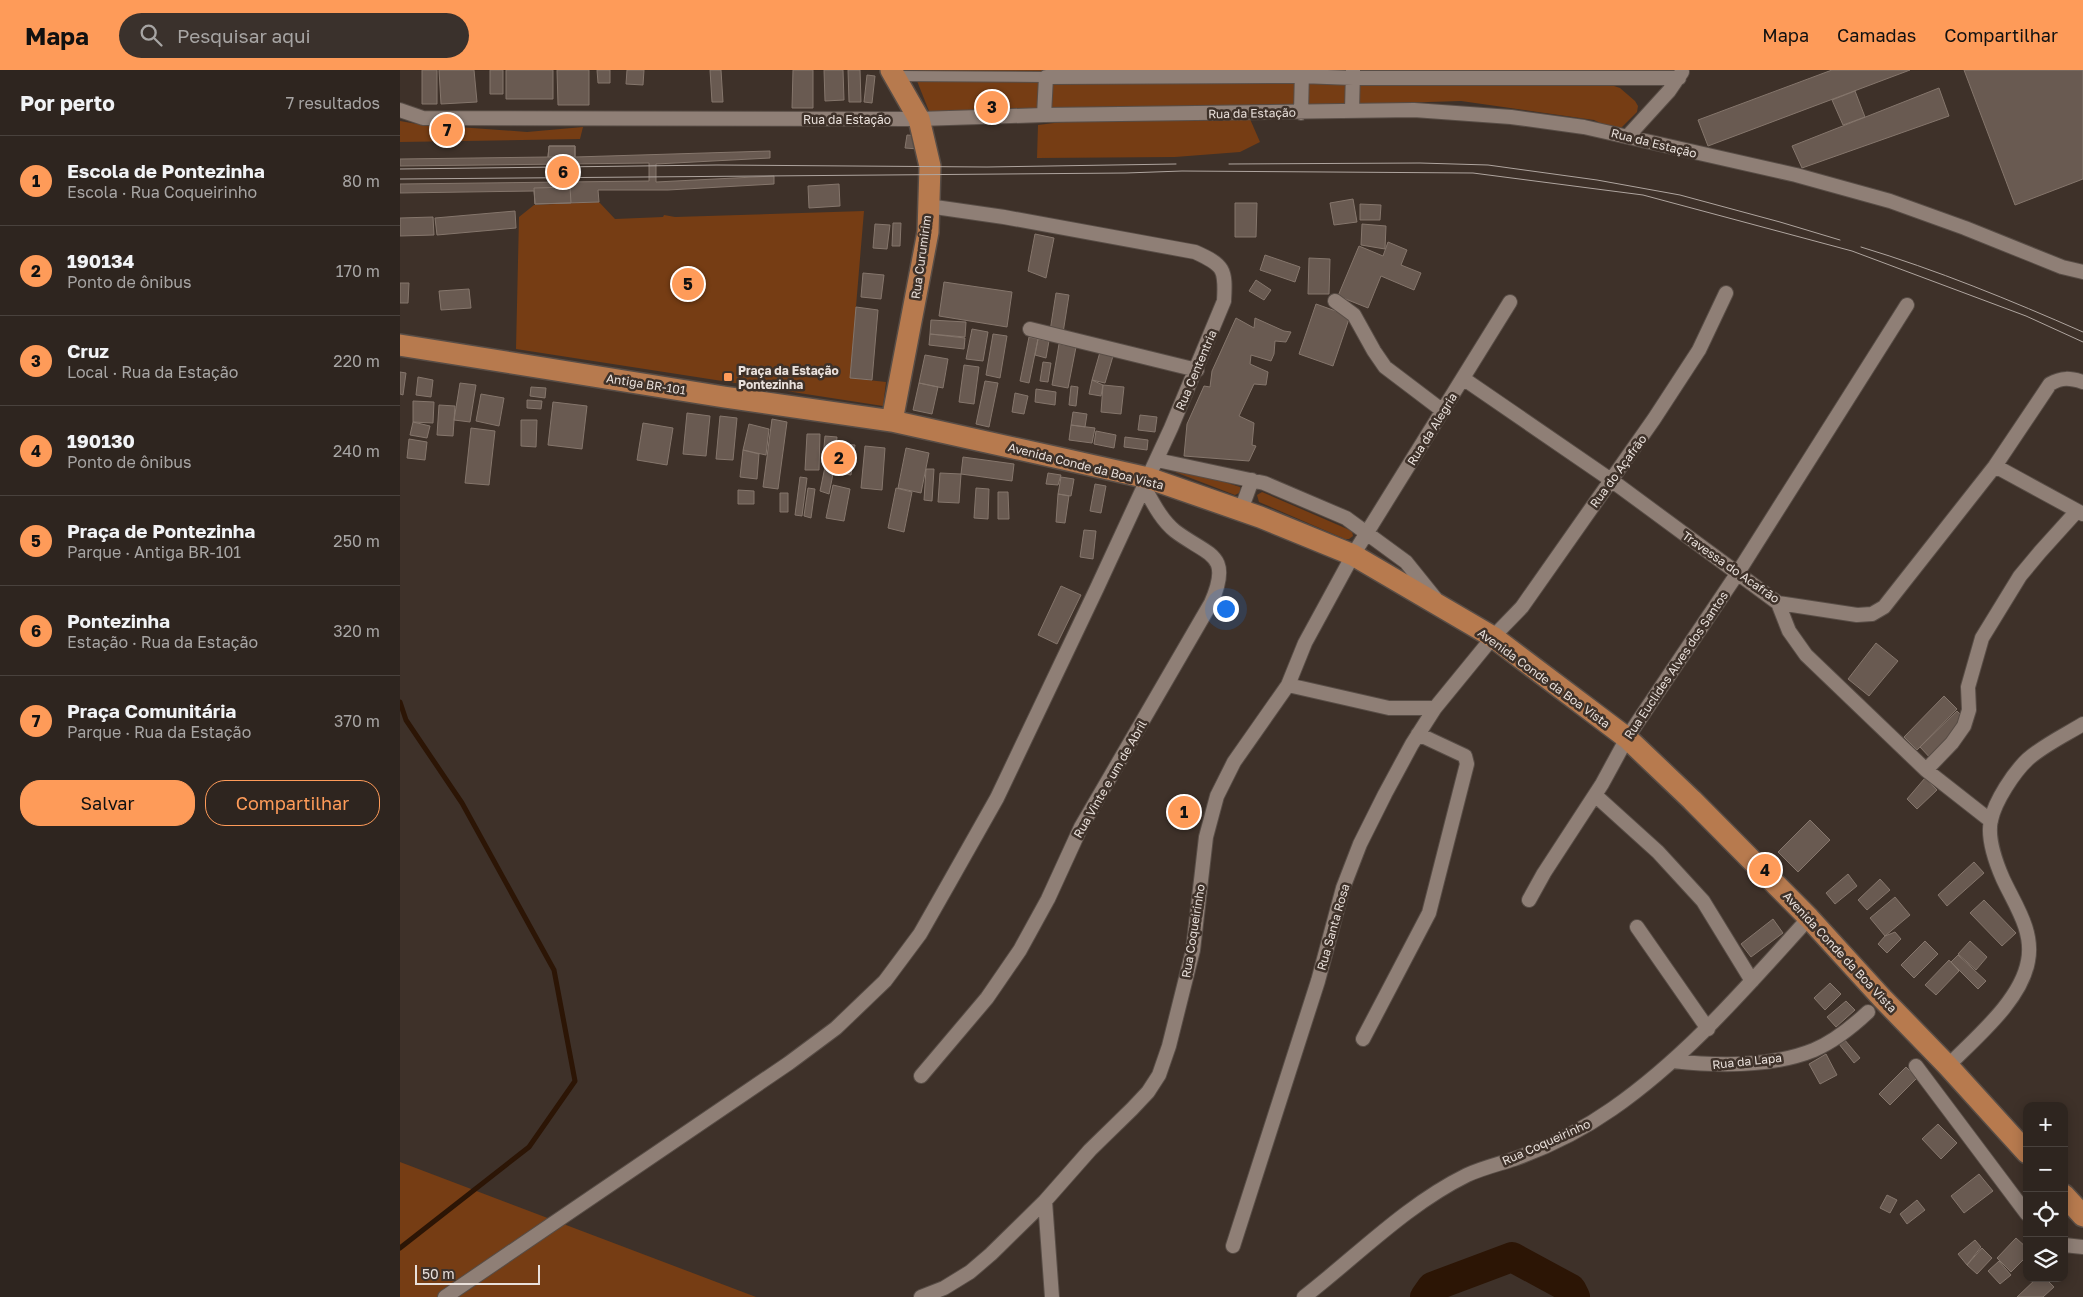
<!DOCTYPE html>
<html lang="pt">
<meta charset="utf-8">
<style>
body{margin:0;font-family:"Golos Text",sans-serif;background:#3a312c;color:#f1f3f6}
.controls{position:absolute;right:15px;bottom:15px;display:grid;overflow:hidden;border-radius:10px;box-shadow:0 2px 12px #0003}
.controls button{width:45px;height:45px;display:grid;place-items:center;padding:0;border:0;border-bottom:1px solid #49423d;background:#2e251f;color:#f1f3f6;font:25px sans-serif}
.scale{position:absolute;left:15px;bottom:12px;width:125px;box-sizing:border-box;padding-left:5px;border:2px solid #e9e0db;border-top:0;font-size:14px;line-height:18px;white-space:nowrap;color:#e9e0db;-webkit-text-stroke:4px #3e3129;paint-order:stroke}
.you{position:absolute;left:825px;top:538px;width:18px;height:18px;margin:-12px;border:4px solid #fff;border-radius:50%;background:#1a73e8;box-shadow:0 0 0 8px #1a73e833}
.badge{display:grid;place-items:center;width:32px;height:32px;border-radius:50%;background:#fe9b59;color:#111;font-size:16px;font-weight:700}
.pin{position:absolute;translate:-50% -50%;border:2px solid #fff;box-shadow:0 1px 5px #0006}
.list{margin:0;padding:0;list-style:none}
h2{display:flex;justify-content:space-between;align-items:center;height:65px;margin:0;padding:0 20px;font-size:21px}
h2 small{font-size:16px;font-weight:400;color:#a7a5a4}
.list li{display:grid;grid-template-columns:32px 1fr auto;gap:15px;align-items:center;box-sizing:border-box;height:90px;padding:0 20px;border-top:1px solid #49423d}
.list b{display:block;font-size:19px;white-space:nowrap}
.list p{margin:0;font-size:16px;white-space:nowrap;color:#a7a5a4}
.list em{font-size:16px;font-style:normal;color:#a7a5a4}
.actions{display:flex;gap:10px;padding:15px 20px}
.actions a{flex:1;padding:11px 0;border:1px solid #fe9b59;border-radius:20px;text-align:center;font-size:18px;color:#fe9b59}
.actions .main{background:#fe9b59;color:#111}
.icon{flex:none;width:28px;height:28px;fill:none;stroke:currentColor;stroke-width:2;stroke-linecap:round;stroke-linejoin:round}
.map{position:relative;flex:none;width:1683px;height:1227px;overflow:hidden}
header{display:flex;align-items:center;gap:30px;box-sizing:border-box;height:70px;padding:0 25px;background:#fe9b59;color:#111}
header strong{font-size:24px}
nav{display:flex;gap:28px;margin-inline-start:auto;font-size:18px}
.search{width:350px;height:45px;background:#3a312c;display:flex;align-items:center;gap:12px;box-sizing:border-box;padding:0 18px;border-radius:28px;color:#a7a5a4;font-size:19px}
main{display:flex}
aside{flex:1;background:#2e251f}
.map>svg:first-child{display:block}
.green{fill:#763d14}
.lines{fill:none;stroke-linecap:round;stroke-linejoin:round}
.stream{stroke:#2c1505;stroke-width:5}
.river{stroke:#2c1505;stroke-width:30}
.building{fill:#695a51;stroke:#85766c}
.pedestrian-casing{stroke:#584d46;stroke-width:12}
.minor-casing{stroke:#584d46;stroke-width:16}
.primary-casing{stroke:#584d46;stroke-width:24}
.pedestrian{stroke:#8f7f76;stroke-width:10}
.minor{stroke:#8f7f76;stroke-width:14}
.primary{stroke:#b77a4e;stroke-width:21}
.tram{stroke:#afa59f;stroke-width:1}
.poi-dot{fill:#fe9b59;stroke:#3e3129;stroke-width:2}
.labels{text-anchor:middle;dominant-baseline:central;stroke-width:5;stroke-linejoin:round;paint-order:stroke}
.street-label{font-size:12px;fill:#e9e0db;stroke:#3e3129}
.poi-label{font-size:12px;font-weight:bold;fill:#e9e0db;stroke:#3e3129;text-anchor:start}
</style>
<header>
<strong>Mapa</strong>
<div class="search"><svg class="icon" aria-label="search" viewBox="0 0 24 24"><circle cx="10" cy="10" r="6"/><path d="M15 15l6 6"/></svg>Pesquisar aqui</div>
<nav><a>Mapa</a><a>Camadas</a><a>Compartilhar</a></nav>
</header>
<main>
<aside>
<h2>Por perto<small>7 resultados</small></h2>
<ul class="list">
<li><span class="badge">1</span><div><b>Escola de Pontezinha</b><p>Escola · Rua Coqueirinho</p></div><em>80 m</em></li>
<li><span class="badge">2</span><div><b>190134</b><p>Ponto de ônibus</p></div><em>170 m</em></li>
<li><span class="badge">3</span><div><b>Cruz</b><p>Local · Rua da Estação</p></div><em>220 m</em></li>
<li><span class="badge">4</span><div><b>190130</b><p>Ponto de ônibus</p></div><em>240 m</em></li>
<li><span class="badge">5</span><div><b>Praça de Pontezinha</b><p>Parque · Antiga BR-101</p></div><em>250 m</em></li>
<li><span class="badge">6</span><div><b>Pontezinha</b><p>Estação · Rua da Estação</p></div><em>320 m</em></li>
<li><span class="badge">7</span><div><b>Praça Comunitária</b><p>Parque · Rua da Estação</p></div><em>370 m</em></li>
</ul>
<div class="actions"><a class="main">Salvar</a><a>Compartilhar</a></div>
</aside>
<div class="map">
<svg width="1683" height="1227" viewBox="0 0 1683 1227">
<rect width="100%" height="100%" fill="#3e3129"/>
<path class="green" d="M 524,0 L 645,0 L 646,9 L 953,14 L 1208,14 L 1220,18 L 1235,31 L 1238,36 L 1237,42 L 1221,58 L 1210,58 L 1194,50 L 1061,31 L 899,36 L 534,43 L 529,41 L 513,1 Z
M 850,49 L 860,72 L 840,82 L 775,87 L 637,88 L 638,55 L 678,50 Z
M 0,51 L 17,54 L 127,62 L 183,57 L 180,69 L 0,72 Z
M 199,132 L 215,149 L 263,147 L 264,145 L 275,147 L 464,141 L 450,308 L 486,312 L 483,336 L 116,279 L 119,147 L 134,135 Z
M 778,397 L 840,417 L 841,422 L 835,425 L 775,402 L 775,400 Z
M 862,422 L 952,461 L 953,466 L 949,469 L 945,469 L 859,432 L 857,425 Z
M 0,1092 L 356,1227 L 0,1227 Z"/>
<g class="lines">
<path class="stream" d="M 0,632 L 6,650 L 62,733 L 154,900 L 175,1011 L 129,1077 L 0,1178"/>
<path class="river" d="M 1025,1227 L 1032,1217 L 1112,1187 L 1171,1219 L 1175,1227"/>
</g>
<path class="building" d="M 22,0 L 37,0 L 37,34 L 22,34 Z
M 39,0 L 74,0 L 77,32 L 41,34 Z
M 90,0 L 103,0 L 103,24 L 90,24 Z
M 106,0 L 153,0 L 153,29 L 106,29 Z
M 157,0 L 189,0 L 189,35 L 158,35 Z
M 197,0 L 210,0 L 210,13 L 198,13 Z
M 227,0 L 244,0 L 243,15 L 226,14 Z
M 310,0 L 321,0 L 323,32 L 312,32 Z
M 393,0 L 413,0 L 413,38 L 392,38 Z
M 424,0 L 443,0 L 444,30 L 425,31 Z
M 448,0 L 460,0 L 461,32 L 449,32 Z
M 965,0 L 989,0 L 990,2 L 965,2 Z
M 1432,0 L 1510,0 L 1308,76 L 1298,50 Z
M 1564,0 L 1683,0 L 1683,109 L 1615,135 Z
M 467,5 L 475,6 L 472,33 L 464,32 Z
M 1539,18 L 1549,46 L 1402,98 L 1392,76 Z
M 1455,21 L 1465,47 L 1443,55 L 1432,30 Z
M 507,65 L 521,66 L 519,79 L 505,78 Z
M 149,76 L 175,76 L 175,87 L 370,81 L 370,88 L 256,94 L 256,112 L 374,106 L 374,114 L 268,120 L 198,120 L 199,132 L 135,134 L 134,121 L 0,123 L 0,114 L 249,111 L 249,93 L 0,96 L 0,89 L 148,87 Z
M 149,76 L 175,76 L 175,87 L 148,87 Z
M 439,114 L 440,136 L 409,138 L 408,116 Z
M 170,117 L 171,133 L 135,134 L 134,118 Z
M 953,129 L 957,152 L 934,155 L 930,133 Z
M 835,133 L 857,133 L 856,167 L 835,167 Z
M 960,134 L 981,135 L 980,150 L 960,150 Z
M 115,141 L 116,158 L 37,165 L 35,148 Z
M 33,147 L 34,165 L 0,166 L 0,148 Z
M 493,153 L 501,153 L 500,176 L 492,176 Z
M 475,154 L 490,155 L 487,179 L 473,178 Z
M 962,154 L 986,156 L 985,179 L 961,175 Z
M 635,164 L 654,168 L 646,208 L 628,201 Z
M 988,172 L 1007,180 L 1001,195 L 1021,203 L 1014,220 L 981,206 L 968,238 L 938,226 L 959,176 L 983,186 Z
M 865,185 L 900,197 L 895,212 L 860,200 Z
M 909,188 L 930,189 L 929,224 L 908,224 Z
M 463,203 L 484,205 L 481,229 L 461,227 Z
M 856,210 L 871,220 L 864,230 L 849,221 Z
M 544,212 L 612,222 L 607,257 L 539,246 Z
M 0,213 L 9,213 L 8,233 L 0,233 Z
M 69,219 L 71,238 L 41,240 L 39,221 Z
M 656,223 L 669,225 L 663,263 L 650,261 Z
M 916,234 L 950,246 L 933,296 L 899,284 Z
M 456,237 L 478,240 L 472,310 L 450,308 Z
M 836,248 L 854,258 L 855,248 L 884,261 L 891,262 L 886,272 L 875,271 L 874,284 L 871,291 L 851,285 L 850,294 L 868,302 L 866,315 L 854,314 L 839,346 L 854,353 L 852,375 L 856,376 L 849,391 L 784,386 L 787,354 L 804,316 L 810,317 L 812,301 Z
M 531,250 L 566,252 L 565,267 L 530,264 Z
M 572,259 L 588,262 L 583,291 L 566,289 Z
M 530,264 L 565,268 L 564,279 L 529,275 Z
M 593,264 L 607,266 L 600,308 L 586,305 Z
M 629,267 L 638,269 L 629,313 L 620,311 Z
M 638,269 L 649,271 L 646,288 L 635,285 Z
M 659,274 L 676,277 L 668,318 L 652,315 Z
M 700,282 L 713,286 L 705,313 L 692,310 Z
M 525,285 L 548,289 L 543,318 L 519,313 Z
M 643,292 L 651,293 L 648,312 L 640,311 Z
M 564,295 L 579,297 L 574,334 L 559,332 Z
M 0,302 L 6,303 L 3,325 L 0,324 Z
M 18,307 L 33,310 L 31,327 L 16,325 Z
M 692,310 L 703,315 L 701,326 L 689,324 Z
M 585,311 L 598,313 L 589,357 L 576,354 Z
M 60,313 L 76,315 L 70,352 L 54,350 Z
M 519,313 L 538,317 L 532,344 L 513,340 Z
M 703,315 L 724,317 L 721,344 L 701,342 Z
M 671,316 L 678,317 L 676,336 L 669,335 Z
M 131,317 L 146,318 L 145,328 L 130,326 Z
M 636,319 L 656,322 L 655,335 L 635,332 Z
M 615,323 L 628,326 L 624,344 L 612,342 Z
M 81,324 L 104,328 L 99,356 L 76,351 Z
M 127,330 L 142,331 L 141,339 L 127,338 Z
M 13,331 L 34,332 L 33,353 L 13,352 Z
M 153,332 L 187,336 L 182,379 L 148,375 Z
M 39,335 L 55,336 L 53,366 L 37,365 Z
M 673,342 L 687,344 L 685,357 L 671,355 Z
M 287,343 L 310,346 L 306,386 L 283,384 Z
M 740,345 L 757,347 L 755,362 L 738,360 Z
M 320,346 L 337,348 L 333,390 L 316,389 Z
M 372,349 L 387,352 L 378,419 L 363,417 Z
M 121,350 L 137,350 L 136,377 L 121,376 Z
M 13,352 L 30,356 L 27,368 L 10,365 Z
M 243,353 L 273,358 L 267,395 L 237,390 Z
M 349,354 L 369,359 L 366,385 L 343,380 Z
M 671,355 L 695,358 L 692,373 L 669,370 Z
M 71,358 L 95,361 L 89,415 L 65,413 Z
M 696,361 L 716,365 L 714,378 L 694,374 Z
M 407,364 L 420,364 L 419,400 L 405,400 Z
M 425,366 L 437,367 L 435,389 L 423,388 Z
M 725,367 L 748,370 L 747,380 L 724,377 Z
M 9,369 L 27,372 L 25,390 L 7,388 Z
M 443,374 L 455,375 L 451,405 L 439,403 Z
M 465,376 L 485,378 L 482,420 L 461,418 Z
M 506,378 L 529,383 L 521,423 L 498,418 Z
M 343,380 L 359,384 L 357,409 L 340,407 Z
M 563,387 L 614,394 L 612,411 L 561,404 Z
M 426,392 L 435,394 L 429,424 L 420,421 Z
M 526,399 L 534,399 L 532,431 L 524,430 Z
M 540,403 L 561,404 L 559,433 L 538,432 Z
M 648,403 L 661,405 L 658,415 L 646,414 Z
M 400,407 L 407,408 L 402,446 L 395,445 Z
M 661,407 L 674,409 L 671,426 L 658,424 Z
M 695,414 L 706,416 L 701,443 L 690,441 Z
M 433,415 L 450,419 L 444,451 L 426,448 Z
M 408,418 L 415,419 L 411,448 L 404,446 Z
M 496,418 L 512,422 L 504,462 L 488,458 Z
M 576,418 L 589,419 L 588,449 L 574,448 Z
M 338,420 L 354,421 L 354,434 L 338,434 Z
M 598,422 L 608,422 L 609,449 L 598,449 Z
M 380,423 L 388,423 L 388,442 L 380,442 Z
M 658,424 L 669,426 L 665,453 L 656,452 Z
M 684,460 L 696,461 L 693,489 L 680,487 Z
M 661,516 L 681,525 L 657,574 L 638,565 Z
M 1476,573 L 1498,591 L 1469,626 L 1448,609 Z
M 1544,626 L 1557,639 L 1517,680 L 1504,667 Z
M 1557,641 L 1565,649 L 1533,691 L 1520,677 Z
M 1525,708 L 1537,720 L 1517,739 L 1507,729 Z
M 799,734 L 799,749 L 768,749 L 769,735 Z
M 1410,750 L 1430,770 L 1398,802 L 1378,782 Z
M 1574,792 L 1584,803 L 1547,836 L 1538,825 Z
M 1448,804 L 1457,816 L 1435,834 L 1426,823 Z
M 1480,809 L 1490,820 L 1467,840 L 1458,830 Z
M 1495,827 L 1510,845 L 1485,866 L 1470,848 Z
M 1584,830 L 1616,863 L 1602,876 L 1570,843 Z
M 1373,849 L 1383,863 L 1351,887 L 1341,874 Z
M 1495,862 L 1501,869 L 1487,883 L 1478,874 L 1485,866 Z
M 1525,871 L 1538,884 L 1514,908 L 1501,895 Z
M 1570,871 L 1587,887 L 1576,900 L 1558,884 Z
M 1558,885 L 1586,911 L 1578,919 L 1551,892 Z
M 1549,890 L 1559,901 L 1536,925 L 1525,915 Z
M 1430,913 L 1441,924 L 1425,940 L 1414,928 Z
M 1446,931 L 1455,940 L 1436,957 L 1427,947 Z
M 1444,969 L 1460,988 L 1454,993 L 1439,974 Z
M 1426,984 L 1437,1005 L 1420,1014 L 1409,994 Z
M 1506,997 L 1517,1008 L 1490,1035 L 1479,1024 Z
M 1538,1054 L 1557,1073 L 1541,1089 L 1522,1069 Z
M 1579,1104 L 1593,1121 L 1564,1143 L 1551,1126 Z
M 1487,1125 L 1497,1130 L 1490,1143 L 1480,1138 Z
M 1517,1130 L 1525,1140 L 1507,1154 L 1500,1144 Z
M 1616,1168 L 1627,1178 L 1627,1186 L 1611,1202 L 1597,1188 Z
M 1575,1170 L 1581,1177 L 1567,1195 L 1558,1184 Z
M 1582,1178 L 1592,1188 L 1577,1204 L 1567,1195 Z
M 1599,1191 L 1611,1205 L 1600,1214 L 1588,1201 Z
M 1637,1208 L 1645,1208 L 1654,1217 L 1643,1227 L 1617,1227 Z"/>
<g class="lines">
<defs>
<path id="pedestrian" d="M 495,6 L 646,7"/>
<path id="minor" d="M 0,40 L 23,48 L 519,49 L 644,45 L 1014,40 L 1111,47 L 1184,57 L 1396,105 L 1490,131 L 1565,158 L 1662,197 L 1683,202
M 952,41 L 953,0
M 901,43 L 902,0
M 644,45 L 646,7 L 901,6 L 953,8 L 1279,8
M 1228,66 L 1269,21 L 1282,2
M 935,231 L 954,245 L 974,281 L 985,297 L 1043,341
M 630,259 L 797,300
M 1064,309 L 1211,410 L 1378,533 L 1457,545 L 1472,544 L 1484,537 L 1595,396 L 1650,314 C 1662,307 1670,308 1683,312
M 757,390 L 864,413 L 946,448 L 1006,492 L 1035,528
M 1595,396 L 1683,444
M 841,440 L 852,410
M 1378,533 L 1389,561 L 1406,585 L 1526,700 L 1591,751
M 888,615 L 989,638 L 1035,638
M 1526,700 L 1552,673 L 1564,656 L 1569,640 L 1568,617 L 1582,568 L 1620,506 L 1640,482 L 1677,441
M 1195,725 L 1258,782 L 1303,831 L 1352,911
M 1129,830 L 1144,803 L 1202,714 L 1227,668 L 1337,504 L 1507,235
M 1237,857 L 1308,959
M 963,969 L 1029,843 L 1067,694 L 1065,686 L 1018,664
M 1273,991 C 1317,996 1372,997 1414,980 C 1435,971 1452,957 1468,942
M 1516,996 L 1627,1144
M 1548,996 C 1575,968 1621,931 1628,891 C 1634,861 1615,835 1603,809 C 1596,793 1587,767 1591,750 C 1595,731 1614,702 1628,689 C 1644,675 1665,665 1683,654
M 521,1006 L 587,928 L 620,880 L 648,829 L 681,757 L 811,533 C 833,483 808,486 775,461 C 761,450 752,431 744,417
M 645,1131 L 652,1227
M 1664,1175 L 1683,1177
M 833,1176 L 918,911 L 943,818 L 960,774 L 985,724 L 1012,674 L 1035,638 L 1093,567 L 1122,537 L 1254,349 L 1299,280 L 1326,223
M 45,1227 L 389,993 L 436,958 L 485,911 L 520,864 L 549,813 L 597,728 L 697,518 L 771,358 L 824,231 C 826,199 824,195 795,182 L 604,147 L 528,136
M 521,1227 L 544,1218 L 570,1202 L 591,1184 L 645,1131 L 690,1080 L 732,1039 L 748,1022 L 759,1005 L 769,976 L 793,880 L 806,767 L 817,726 L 834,692 L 888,615 L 905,573 L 953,485 L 1110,232
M 904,1227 C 957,1186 1006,1135 1067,1105 C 1082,1098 1099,1094 1114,1089 C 1148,1077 1182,1060 1212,1039 C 1288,986 1347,916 1409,848"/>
<path id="primary" d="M 491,0 L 519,49 L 530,96 L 528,162 L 492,351
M 0,275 L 324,327 L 492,351 L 659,388 L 748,408 L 860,447 L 953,485 L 1093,567 L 1227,668 L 1292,730 L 1409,848 L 1482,928 L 1548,996 L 1627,1083
M 1664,1125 L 1683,1146"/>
</defs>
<use href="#pedestrian" class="pedestrian-casing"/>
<use href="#minor" class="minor-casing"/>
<use href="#primary" class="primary-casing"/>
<use href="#pedestrian" class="pedestrian"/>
<use href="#minor" class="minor"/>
<use href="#primary" class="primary"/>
<path class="tram" d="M 829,94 L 1020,93 L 1088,95 L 1197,110 L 1280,125 L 1380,152 L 1440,170
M 0,99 L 317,95 L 587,97 L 776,94
M 0,109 L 726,103 L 782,101 L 1073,103 L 1243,125 L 1452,181 L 1626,246 L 1683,272
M 1461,177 C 1537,200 1610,230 1683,262"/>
</g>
<rect class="poi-dot" x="323" y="302" width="10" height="10" rx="2.5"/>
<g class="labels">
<g class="street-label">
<text transform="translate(852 43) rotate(-1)">Rua da Estação</text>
<text x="447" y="49">Rua da Estação</text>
<text transform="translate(1254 73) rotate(14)">Rua da Estação</text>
<text transform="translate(521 187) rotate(-82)">Rua Curumirim</text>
<text transform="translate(796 300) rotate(-67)">Rua Cententria</text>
<text transform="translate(246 314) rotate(9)">Antiga BR-101</text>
<text transform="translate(1032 359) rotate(-58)">Rua da Alegria</text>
<text transform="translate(686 396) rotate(14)">Avenida Conde da Boa Vista</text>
<text transform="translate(1218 401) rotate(-54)">Rua do Açafrão</text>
<text transform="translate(1331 497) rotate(35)">Travessa do Acafrão</text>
<text transform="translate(1276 595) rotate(-56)">Rua Euclides Alves dos Santos</text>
<text transform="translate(1144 608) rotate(36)">Avenida Conde da Boa Vista</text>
<text transform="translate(710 709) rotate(-60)">Rua Vinte e um de Abril</text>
<text transform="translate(933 857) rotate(-74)">Rua Santa Rosa</text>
<text transform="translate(793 861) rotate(-81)">Rua Coqueirinho</text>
<text transform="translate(1440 882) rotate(47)">Avenida Conde da Boa Vista</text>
<text transform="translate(1347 991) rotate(-6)">Rua da Lapa</text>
<text transform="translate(1146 1072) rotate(-24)">Rua Coqueirinho</text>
</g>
<g class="poi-label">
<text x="338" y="300">Praça da Estação<tspan x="338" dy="14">Pontezinha</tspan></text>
</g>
</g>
</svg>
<div class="controls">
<button>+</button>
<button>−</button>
<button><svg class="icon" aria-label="locate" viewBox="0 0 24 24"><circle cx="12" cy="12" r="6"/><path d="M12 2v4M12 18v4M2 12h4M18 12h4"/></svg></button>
<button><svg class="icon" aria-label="layers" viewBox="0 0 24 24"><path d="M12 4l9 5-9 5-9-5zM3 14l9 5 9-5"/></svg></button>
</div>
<div class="scale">50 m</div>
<div class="you"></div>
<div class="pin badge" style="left:784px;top:742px">1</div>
<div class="pin badge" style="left:439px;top:388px">2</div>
<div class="pin badge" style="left:592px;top:37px">3</div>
<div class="pin badge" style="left:1365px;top:800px">4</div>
<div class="pin badge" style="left:288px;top:214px">5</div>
<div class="pin badge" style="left:163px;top:102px">6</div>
<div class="pin badge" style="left:47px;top:60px">7</div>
</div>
</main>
